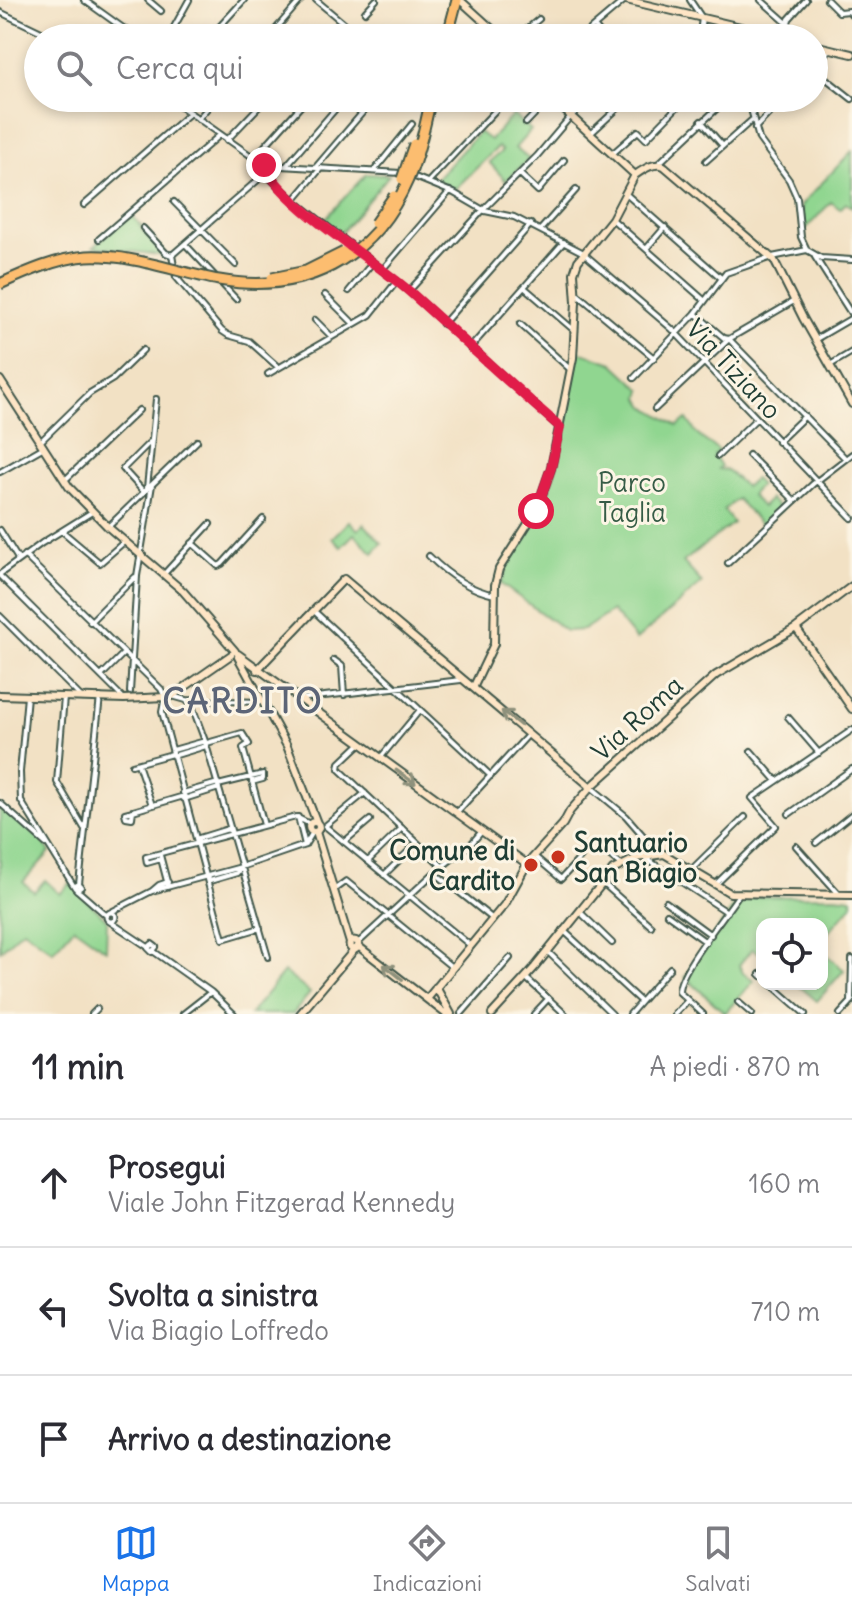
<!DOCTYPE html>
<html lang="it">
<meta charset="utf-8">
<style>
body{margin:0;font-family:Delius,sans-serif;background:#f7f7f7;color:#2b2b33}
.controls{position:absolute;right:24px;bottom:24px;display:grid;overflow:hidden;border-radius:16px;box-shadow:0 4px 12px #0003}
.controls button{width:72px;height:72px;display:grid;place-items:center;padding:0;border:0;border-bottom:2px solid #e1e1e2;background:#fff;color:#2b2b33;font:40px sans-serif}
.stop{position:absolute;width:24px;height:24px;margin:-18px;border:6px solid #e11d48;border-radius:50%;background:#fff}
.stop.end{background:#e11d48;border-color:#fff;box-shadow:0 2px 8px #0008}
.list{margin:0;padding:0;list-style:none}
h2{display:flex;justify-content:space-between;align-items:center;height:104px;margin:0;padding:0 32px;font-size:34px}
h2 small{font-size:26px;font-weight:400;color:#7c7c81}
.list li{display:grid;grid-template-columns:52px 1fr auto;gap:24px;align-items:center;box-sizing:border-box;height:128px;padding:0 32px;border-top:2px solid #e1e1e2}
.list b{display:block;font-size:30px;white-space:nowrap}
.list p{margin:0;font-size:26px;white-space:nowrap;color:#7c7c81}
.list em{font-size:26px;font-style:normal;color:#7c7c81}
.icon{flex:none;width:44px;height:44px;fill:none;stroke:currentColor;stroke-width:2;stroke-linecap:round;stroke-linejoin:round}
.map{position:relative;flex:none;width:852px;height:1014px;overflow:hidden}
.search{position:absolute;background:#fff;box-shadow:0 4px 12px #0003;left:24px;right:24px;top:24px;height:88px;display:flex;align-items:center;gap:20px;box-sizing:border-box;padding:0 28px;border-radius:44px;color:#7c7c81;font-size:30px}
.sheet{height:488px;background:#fff}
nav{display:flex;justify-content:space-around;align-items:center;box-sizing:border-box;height:112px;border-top:2px solid #e1e1e2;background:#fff;font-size:22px;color:#7c7c81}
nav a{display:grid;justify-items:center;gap:4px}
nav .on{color:#1a73e8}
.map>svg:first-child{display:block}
.green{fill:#90d690;stroke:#588a62;stroke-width:2}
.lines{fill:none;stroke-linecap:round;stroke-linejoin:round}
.street-casing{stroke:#3f564a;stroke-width:8}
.secondary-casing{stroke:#3f564a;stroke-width:10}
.highway-casing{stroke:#3f564a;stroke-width:13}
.street{stroke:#fff;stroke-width:4}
.secondary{stroke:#fee5c5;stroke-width:6}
.highway{stroke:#fcbd6f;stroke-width:9}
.highway-bridge-casing{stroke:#3f564a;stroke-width:13;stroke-linecap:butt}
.highway-bridge{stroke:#fcbd6f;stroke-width:9}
.oneway{stroke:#8e917c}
.route{stroke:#e11d48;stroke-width:10}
.poi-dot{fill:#c8321e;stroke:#fcf5e5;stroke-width:3}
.labels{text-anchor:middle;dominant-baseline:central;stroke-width:6;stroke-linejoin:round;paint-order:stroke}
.street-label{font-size:26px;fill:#1f3d34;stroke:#fcf5e5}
.park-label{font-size:26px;fill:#365c46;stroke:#fcf5e5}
.poi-label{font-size:26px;font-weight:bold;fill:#1f3d34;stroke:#fcf5e5;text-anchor:start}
.district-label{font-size:34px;font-weight:bold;letter-spacing:2px;fill:#5c6577;stroke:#fcf5e5}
</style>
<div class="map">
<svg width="852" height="1014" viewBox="0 0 852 1014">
<rect width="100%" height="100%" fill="#fcf5e5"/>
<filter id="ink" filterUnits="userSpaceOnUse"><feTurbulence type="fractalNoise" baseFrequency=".0125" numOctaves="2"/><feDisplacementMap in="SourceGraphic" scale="16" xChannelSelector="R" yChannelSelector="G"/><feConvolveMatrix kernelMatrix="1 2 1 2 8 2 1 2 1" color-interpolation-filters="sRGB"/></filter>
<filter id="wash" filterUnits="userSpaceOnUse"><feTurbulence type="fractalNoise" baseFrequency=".006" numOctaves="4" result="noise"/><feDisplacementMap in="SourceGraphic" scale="32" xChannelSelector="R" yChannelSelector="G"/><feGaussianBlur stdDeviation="1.8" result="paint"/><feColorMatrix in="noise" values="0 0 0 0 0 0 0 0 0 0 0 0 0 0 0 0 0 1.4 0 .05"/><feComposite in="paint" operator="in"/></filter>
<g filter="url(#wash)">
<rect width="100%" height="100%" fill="#f2e1c4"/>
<path class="green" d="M 710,23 L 770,38 L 715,38 L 709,27 Z
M 513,115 L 531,130 L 515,148 L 529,159 L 506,181 L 489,162 L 502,151 L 498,147 L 454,190 L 435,180 L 479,132 L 490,140 Z
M 852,151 L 852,207 L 846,203 L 840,209 L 831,202 L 803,232 L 801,205 Z
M 366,174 L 389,175 L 341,233 L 324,220 Z
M 131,214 L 142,227 L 141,229 L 166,256 L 94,246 Z
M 577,351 L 613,363 L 642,390 L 640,398 L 644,405 L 678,426 L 686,419 C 692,424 693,430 698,435 C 704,441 713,445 719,451 L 714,455 L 721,466 L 718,469 L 727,470 L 745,487 L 754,479 L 760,485 L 751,495 L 762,507 L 770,499 L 781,510 L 762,526 L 737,499 L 724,510 L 733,523 L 683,562 L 702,583 L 636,640 L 612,611 L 583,630 L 566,631 L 501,584 L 511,557 L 530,530 L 548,494 L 557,464 L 561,433 L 565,435 Z
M 349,521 L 358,530 L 364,524 L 382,543 L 373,553 L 354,534 L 341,547 L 332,538 Z
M 0,806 L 43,841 L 50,852 L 23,882 L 34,892 L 45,880 L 60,894 L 70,883 L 107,920 L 106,950 L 74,927 L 53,951 L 23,929 L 0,951 Z
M 835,896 L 852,898 L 852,905 L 822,939 L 822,924 L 762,924 L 762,955 L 752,949 L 739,965 L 743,973 L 754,981 L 725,1013 L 685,977 L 740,897 Z
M 822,951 L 844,970 L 817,1001 L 797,984 L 822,984 Z
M 284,972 L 310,993 L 293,1014 L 250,1014 Z"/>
</g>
<g filter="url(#ink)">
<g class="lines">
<defs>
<path id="street" d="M 84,0 L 137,38
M 148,0 L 161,11
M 316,0 L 354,32
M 690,0 L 702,18 L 701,25 L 712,38
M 761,0 L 787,23
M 827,0 L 839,12 L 849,11 L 852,15
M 0,12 L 54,38
M 365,12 L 376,0
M 595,27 L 603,37
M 785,37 L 789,19 L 806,0
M 168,38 L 189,0
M 209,38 L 244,0
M 268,38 L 301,0
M 516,38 L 539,19
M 580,38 L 625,0
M 696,38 L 705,29
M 814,66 L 830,49
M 814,69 L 852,99
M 169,98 L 264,165 L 401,173
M 748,98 L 759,139 L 789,180 L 797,198 L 801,237 L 807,250 L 821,258 L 852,260
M 198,119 L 216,98
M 701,121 L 723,146
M 526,123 L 550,98
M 755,128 L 784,98
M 590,134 L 629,98
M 227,140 L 267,98
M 612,154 L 638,131 L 646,139 L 686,98
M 254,158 L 308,98
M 706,161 L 752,120
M 658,164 L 728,98
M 264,165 L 270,178 L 294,200 L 409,291 L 558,426
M 286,166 L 345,98
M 315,168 L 375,98
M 374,171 L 412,124
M 267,172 L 172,255 L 176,277 L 222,331 L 228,335 L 249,341 L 278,367
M 520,174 L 538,191 L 564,160
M 410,175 L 454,193 L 485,211 L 514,217 L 582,252 L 672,329 L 852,518
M 429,181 L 507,98
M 626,194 L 720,277
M 294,200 L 321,168
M 174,202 L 236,265
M 84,205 L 190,113
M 612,219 L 705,301
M 143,228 L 166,253 L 172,255
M 541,229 L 576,190
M 99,239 L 220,135
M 185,244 L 215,276
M 646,249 L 665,227
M 815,257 L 852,315
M 382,270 L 450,191
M 221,283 L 236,299
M 525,288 L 575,331
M 349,291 L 373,262
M 409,291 L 483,210 L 537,156 L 571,116 L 592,98
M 576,293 L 654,358
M 325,295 L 354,324
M 696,314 L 724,338 L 729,339 L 846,459
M 315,320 L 332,337
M 443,324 L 531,224
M 520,324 L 571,370
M 816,339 L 852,318
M 470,348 L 564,242
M 830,365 L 852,352
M 268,374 L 370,315 L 397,281
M 634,378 L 695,314 L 726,273 L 772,257 L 807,250
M 655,409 L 729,339 L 794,301
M 41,441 L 90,393 L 113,379 L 143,350
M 778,442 L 805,416
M 749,455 L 795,501
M 718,456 L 756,419
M 0,472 L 44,447
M 65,480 L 139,410
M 147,488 L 156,399
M 144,492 L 123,469 L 150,442
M 108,527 L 197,441
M 0,530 L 18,559
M 62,531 L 100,563 L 124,542
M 192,543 L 218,566 L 222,564 L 263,519
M 24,555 L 161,689 L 165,697 L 162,712 L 223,939 L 260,928
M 429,556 C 447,574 469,590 495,595
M 728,563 L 813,484 L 852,454
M 0,574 L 42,543 L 92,512
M 164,574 L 210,524
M 0,576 L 124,699
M 314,611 L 491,776
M 0,616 L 82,698
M 90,622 L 135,577
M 334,660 L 342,666 L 344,695
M 101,676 L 122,655
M 130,692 L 137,576 L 152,485
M 27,696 L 20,772 L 21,801 L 75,888
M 172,696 L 186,700 L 262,702
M 64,697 L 57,782 L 84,828
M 299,699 L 461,680
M 186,700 L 192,706 L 205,741 L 268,957
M 788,717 L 819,753
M 207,743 L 242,733 L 249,744 L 243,748 L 264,825
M 360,744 L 340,763 L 339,769 L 442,866
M 173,750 L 205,741
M 751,751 L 777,781
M 173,756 L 206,746
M 381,757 L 420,710
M 138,764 L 152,805
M 132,765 L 172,754
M 218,785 L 263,774 L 263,779 L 252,782
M 591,787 L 626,816 L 653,847 L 662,852
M 183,793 L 218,783
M 184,799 L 219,788
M 0,803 L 46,844
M 133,811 L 184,796
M 133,811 L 132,818 L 126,817 L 125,813 Z
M 457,812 L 528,735
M 789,814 L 852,769
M 298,817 L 305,845
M 325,826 L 471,946
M 325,826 L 365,793
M 344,842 L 370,820
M 196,843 L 199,838 L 228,829 L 230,831
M 816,843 L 852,814
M 305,845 L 313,832
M 796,846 L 839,894
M 603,850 L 621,865
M 160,855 L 168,885
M 534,856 L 561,879 L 581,857
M 146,857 L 296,817 L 310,824
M 146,857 L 147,863 L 161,859
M 645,858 L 727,912
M 368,861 L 402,828
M 691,870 L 745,817
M 435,873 L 493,919
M 384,875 L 417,843
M 208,879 L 210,881 L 237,873 L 241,867
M 79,884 L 100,697
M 79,884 L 81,887 L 77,890 L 75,886 Z
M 604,884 L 651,926
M 716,884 L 776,826 L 752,798 L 852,730
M 76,889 L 107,916
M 335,889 L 346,881 L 453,968
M 152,891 L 241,867 L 305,845
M 666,902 L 711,935
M 580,912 L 612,943
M106.5 917a4.5 4.5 0 1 1 9 0a4.5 4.5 0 1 1-9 0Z
M 109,913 L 152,891 L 159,885 L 168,882
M 667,914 L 706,942
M 109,921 L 148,947
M 563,930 L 640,1001
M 358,943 L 434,873 L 471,844 L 482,831
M 152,944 L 156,947 L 152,952 L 148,948 Z
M 153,951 L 211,992 L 234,1014
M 548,952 L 612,1014
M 760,974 L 762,976
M 526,978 L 565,1014
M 771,984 L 805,1014
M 738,1002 L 752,1014
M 851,1002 L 852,959
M 92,1014 L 97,1009
M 183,1014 L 211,992
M 461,1014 L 510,958
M 534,1014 L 548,999
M 630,1014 L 670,968
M 675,1014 L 688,1000
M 703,1014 L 679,992 C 678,971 726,915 739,894
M 840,1014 L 852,1001"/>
<path id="secondary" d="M 460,0 L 502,38
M 626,0 L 787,38
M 814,45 L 852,54
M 551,98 L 635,175
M 0,380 L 69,487 L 108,527 L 183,591 L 235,651
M 796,628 L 852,709
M 238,654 L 527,864
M 238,657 L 287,746 L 317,823
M 257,670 L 344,579 L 591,787
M 474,686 L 494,644 L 495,585 L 499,569 L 536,511 L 551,468 L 573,358 L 576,302 L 574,273 L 578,261 L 612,219 L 635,175 C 644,169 654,162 664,166 L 774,260 L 803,318 L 852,404
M 0,695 L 124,699 L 165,697 L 172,696 L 231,655
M309 827a5 5 0 1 1 10 0a5 5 0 1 1-10 0Z
M 316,832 L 350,943
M349.5 945a4.5 4.5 0 1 1 9 0a4.5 4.5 0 1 1-9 0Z
M 358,946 L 446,1014
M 436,987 L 451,1014
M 427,999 L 505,904 L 527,864 L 563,824 L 570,811 L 591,787 L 716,675 L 796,628 L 852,586
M 300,1014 L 355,949
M 492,1014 L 535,967 L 613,870 L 637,858 L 664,854 L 730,893 L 852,895"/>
<path id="highway" d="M 447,38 L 457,0"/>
</defs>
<use href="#street" class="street-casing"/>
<use href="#secondary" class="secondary-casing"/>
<use href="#highway" class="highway-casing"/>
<use href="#street" class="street"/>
<use href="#secondary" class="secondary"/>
<use href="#highway" class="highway"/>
<defs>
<path id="highway-bridge" d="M 402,179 L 414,144
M 375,223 L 394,196
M 272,278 L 306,271 L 344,252
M 0,284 C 26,272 58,258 87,256 C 133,254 175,272 219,280 C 304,295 373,260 408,180 C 419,154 425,126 431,98"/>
</defs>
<use href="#highway-bridge" class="highway-bridge-casing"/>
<use href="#highway-bridge" class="highway-bridge"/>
</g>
<defs><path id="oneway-shaft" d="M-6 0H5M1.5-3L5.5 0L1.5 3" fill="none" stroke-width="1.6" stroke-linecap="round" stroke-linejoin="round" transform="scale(2)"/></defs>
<g class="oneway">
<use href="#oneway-shaft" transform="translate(511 718) rotate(-142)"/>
<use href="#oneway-shaft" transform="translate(406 777) rotate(35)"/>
<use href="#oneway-shaft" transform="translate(393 972) rotate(-142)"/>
</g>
</g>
<g class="lines" filter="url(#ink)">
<path class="route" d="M 264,165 C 285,207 372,258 410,292 C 460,337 509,383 560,427 L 551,468 L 536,511"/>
</g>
<g class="poi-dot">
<circle cx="558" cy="857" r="8"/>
<circle cx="531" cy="865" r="8"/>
</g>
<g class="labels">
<g class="street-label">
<text transform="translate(734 369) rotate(47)">Via Tiziano</text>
<text transform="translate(637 718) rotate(-42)">Via Roma</text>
</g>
<g class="park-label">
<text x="632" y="482">Parco<tspan x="632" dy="30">Taglia</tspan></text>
</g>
<g class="poi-label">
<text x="574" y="842">Santuario<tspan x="574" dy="30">San Biagio</tspan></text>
<text x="515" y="850" text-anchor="end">Comune di<tspan x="515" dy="30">Cardito</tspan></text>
</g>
<g class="district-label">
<text x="243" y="700">CARDITO</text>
</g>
</g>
</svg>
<div class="controls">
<button><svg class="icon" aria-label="locate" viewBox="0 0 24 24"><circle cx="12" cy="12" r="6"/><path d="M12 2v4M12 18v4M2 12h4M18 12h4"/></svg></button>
</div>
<div class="stop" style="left:536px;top:511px"></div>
<div class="stop end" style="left:264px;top:165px"></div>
<div class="search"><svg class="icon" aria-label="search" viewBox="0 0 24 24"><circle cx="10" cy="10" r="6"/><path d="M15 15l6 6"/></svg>Cerca qui</div>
</div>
<section class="sheet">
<h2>11 min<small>A piedi · 870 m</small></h2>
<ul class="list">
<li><svg class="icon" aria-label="ahead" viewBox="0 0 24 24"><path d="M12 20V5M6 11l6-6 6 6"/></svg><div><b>Prosegui</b><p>Viale John Fitzgerad Kennedy</p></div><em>160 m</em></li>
<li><svg class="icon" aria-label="left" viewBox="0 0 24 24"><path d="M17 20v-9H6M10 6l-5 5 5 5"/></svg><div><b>Svolta a sinistra</b><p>Via Biagio Loffredo</p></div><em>710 m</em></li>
<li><svg class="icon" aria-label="arrive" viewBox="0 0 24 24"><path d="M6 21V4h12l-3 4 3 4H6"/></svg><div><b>Arrivo a destinazione</b></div></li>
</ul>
</section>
<nav>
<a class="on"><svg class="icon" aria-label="map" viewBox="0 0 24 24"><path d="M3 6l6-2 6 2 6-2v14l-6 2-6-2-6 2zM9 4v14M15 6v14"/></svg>Mappa</a>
<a><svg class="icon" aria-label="directions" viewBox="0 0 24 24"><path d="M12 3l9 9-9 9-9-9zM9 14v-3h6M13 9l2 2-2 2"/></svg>Indicazioni</a>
<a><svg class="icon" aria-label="saved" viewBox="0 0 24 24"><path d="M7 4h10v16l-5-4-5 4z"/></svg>Salvati</a>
</nav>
